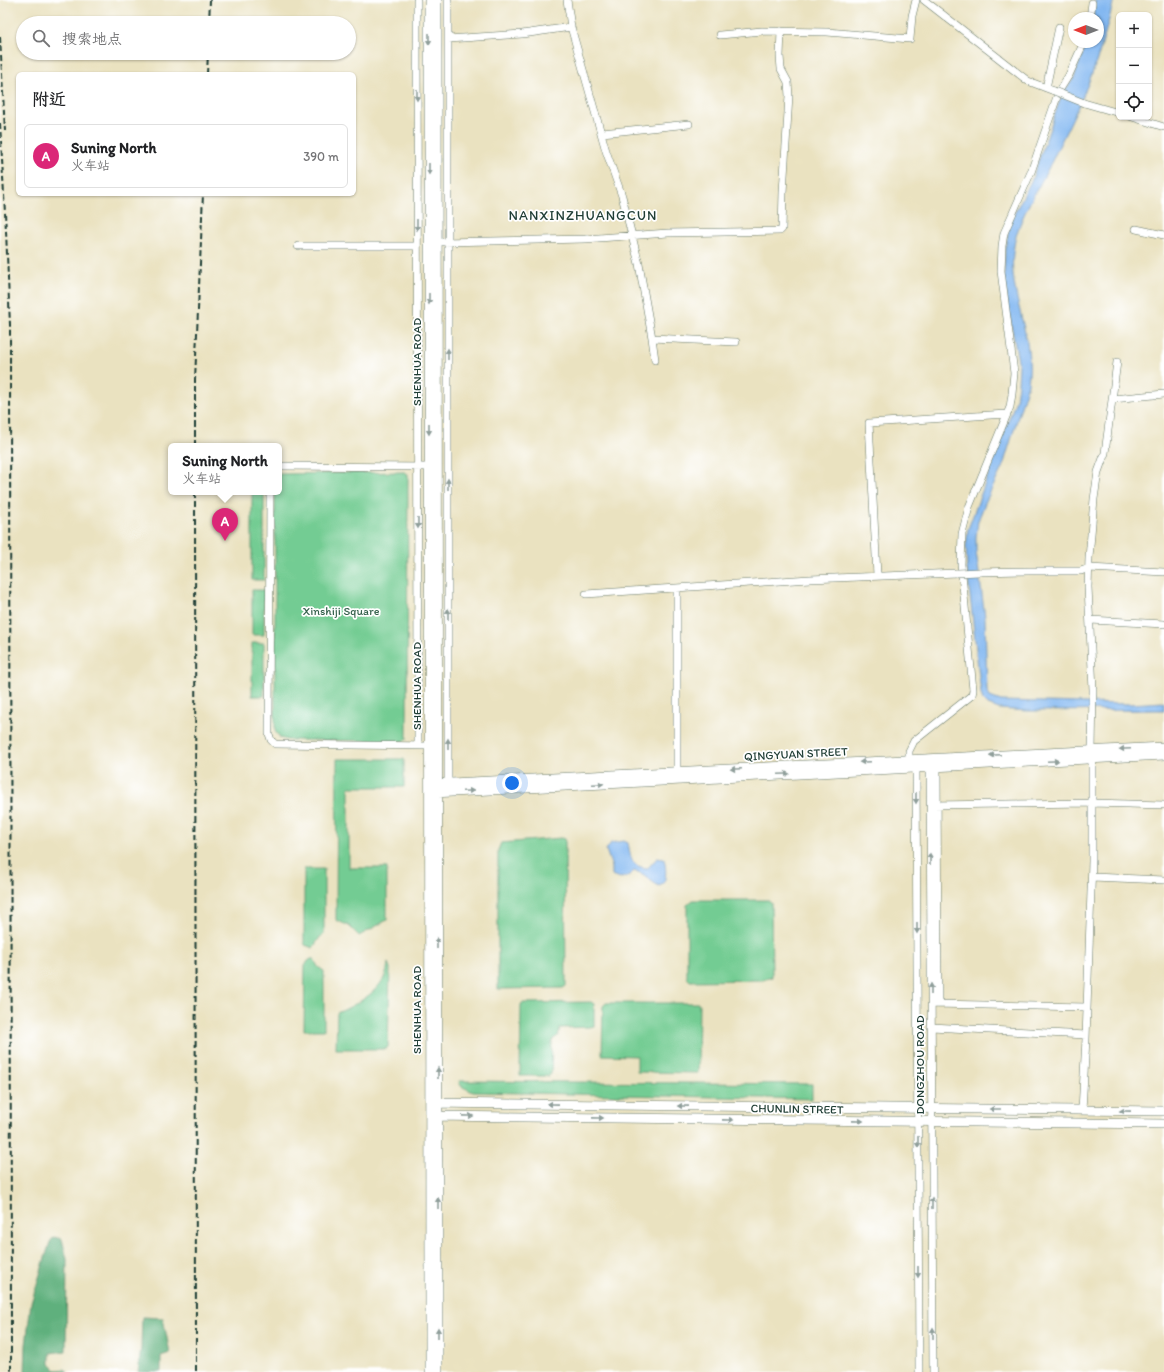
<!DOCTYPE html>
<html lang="zh">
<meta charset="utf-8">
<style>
body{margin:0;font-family:Itim,"LXGW WenKai TC",sans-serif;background:#f2f2f2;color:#202124}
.controls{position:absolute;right:12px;top:12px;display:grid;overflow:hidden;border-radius:6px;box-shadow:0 1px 3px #0004}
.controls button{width:36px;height:36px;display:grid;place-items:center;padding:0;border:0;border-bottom:1px solid #e0e0e0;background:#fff;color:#202124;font:20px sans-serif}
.compass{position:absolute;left:1068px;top:12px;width:36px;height:36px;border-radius:50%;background:#fff;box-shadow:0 1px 3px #0004;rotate:270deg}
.you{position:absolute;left:512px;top:783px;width:14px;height:14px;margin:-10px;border:3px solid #fff;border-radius:50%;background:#1a73e8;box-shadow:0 0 0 6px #1a73e833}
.badge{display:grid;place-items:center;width:26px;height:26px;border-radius:50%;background:#db2777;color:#fff;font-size:13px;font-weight:700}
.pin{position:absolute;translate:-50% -33px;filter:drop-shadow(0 1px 2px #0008)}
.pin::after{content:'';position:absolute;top:21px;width:14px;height:12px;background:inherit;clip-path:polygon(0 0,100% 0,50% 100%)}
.popup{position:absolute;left:168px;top:443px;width:114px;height:52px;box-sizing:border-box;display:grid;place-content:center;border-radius:6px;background:#fff;filter:drop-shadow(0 1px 3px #0005);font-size:13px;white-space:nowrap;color:#757577}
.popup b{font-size:15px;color:#202124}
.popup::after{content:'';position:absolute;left:50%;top:100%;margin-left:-8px;border:8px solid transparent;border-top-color:#fff}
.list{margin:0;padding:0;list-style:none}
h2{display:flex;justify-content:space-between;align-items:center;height:52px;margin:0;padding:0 16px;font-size:17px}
h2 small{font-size:13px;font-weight:400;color:#757577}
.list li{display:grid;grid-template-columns:26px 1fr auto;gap:12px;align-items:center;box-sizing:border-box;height:64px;margin:0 8px 8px;padding:0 8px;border:1px solid #e0e0e0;border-radius:6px}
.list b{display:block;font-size:15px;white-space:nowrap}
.list p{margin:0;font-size:13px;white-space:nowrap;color:#757577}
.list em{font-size:13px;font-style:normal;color:#757577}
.icon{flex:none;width:22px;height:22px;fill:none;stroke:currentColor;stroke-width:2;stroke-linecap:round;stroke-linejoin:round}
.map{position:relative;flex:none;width:1164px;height:1372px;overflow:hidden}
.search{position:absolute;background:#fff;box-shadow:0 1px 3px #0004;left:16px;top:16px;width:340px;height:44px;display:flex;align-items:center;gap:10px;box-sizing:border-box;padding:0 14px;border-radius:22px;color:#757577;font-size:15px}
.panel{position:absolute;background:#fff;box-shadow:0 1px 3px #0004;left:16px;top:72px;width:340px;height:124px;border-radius:6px}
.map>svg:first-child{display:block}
.green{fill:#73cc93;stroke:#498464}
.forest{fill:#5eb07d;stroke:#3e7658}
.water{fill:#82b7f1;stroke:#507a92}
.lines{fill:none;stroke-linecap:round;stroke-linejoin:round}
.minor-casing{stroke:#667765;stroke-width:8}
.major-casing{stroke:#667765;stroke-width:10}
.minor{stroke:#fff;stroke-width:7}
.major{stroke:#fff;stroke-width:9}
.rail{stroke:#1f3d34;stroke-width:2;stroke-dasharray:6 3;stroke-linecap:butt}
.minor-bridge-casing{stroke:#667765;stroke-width:8;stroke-linecap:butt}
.minor-bridge{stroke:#fff;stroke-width:7}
.oneway{fill:#8f9e9a}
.labels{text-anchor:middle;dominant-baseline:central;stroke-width:3.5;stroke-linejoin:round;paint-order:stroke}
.street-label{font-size:12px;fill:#1f3d34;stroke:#fff}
.park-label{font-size:12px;fill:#34614c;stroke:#fff}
.quarter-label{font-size:14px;letter-spacing:1px;fill:#1f3d34;stroke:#fff}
</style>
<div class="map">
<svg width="1164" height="1372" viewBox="0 0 1164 1372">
<rect width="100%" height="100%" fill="#fff"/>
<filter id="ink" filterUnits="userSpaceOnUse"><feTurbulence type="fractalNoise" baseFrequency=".025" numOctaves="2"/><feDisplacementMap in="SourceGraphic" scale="8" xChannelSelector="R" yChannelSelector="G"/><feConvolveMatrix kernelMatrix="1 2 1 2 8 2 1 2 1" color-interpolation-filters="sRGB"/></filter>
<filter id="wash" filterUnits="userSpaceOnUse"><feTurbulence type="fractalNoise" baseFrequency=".012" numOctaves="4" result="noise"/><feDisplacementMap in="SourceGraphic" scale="16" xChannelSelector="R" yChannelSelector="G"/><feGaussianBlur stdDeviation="0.9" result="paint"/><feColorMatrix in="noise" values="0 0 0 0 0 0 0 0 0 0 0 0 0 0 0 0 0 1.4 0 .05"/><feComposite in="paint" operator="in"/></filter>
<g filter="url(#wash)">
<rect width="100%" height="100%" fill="#eae2c0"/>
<path class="green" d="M 404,472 L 408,474 L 407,739 L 404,741 L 287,740 L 280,738 L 275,731 L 275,492 L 279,492 L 279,474 Z
M 252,492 L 264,492 L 264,580 L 252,580 Z
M 252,590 L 264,590 L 264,635 L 252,635 Z
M 252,643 L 264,643 L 264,696 L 252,696 Z
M 337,759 L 404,759 L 404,787 L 349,787 L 349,868 L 387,868 L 387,920 L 359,936 L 349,926 L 336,920 Z
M 561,838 L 564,839 L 565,841 L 566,986 L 563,988 L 498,989 L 498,850 L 501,843 Z
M 304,869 L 324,869 L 324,934 L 320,937 L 313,948 L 305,945 L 304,941 Z
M 693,900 L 768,900 L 771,902 L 772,977 L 763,980 L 690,981 L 687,978 L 687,905 Z
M 311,959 L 314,959 L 318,967 L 324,971 L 324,1030 L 304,1030 L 305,966 L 308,961 Z
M 388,963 L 390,968 L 388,1047 L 386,1049 L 336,1049 L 337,1013 C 353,1006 375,995 384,978 C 387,973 387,968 388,963 Z
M 591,1002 L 594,1004 L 594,1026 L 590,1027 L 560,1028 L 558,1036 L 553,1039 L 552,1043 L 551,1073 L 549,1076 L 520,1076 L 521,1005 L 522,1003 Z
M 606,1003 L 699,1003 L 698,1073 L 637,1072 L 637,1056 L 602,1055 L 603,1006 Z
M 459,1081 L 812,1084 L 812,1099 L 473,1092 L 461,1086 Z"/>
<path class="forest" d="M 54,1237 L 62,1239 L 67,1259 L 66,1351 L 50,1353 L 50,1364 L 56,1370 L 65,1369 L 68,1372 L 25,1372 L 26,1345 L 31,1303 L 50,1242 Z
M 142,1317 L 163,1318 L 170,1353 L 161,1356 L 161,1372 L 138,1372 L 141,1348 Z"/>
<path class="water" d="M 1095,0 L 1114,0 C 1107,28 1099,57 1088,84 C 1077,111 1063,137 1051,163 C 1038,189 1018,219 1014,246 C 1007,285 1027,322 1029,360 C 1030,368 1029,376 1028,384 L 1003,466 L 985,503 L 978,521 L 976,537 L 976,551 L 985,617 L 987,690 L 990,697 L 1001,701 L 1129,704 L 1164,702 L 1164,710 L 1028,711 L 999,709 L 988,705 L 983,700 L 981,694 L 967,569 L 966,546 L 968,529 L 1016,400 L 1018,384 L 1019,366 L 1008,308 L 1004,274 L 1005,250 L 1009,228 L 1015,212 L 1032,179 L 1062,94 L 1074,78 L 1087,42 L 1098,42 L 1098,18 L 1093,18 Z
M 624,841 L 628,843 C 631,857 630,867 648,868 L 657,858 L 664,859 C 666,867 667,877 663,884 L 659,886 C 649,881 646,873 634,871 C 627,878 621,880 612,875 L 612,867 L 606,850 L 611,843 Z"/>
</g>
<g filter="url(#ink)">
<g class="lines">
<defs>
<path id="minor" d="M 417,0 L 418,745
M 448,0 L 448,783
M 567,0 L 571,27 L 606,151 L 622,196 L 639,264 L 652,338 L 655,360
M 924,0 L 1028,81 L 1054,91
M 1090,18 L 1092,3
M 720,35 L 762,31 L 827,32 L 910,39 L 912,16 L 916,0
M 448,39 L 522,34 L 571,27
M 1046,88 L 1059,27
M 1084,103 L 1119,113
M 1132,117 L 1164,127
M 602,133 L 689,124
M 1136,229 L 1164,235
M 443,242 L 585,239 L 668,233 L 780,231 L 782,229 L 783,192 L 789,96 L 788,82 L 781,69 L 780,56 L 781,31
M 298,246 L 417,246
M 652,338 L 736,342
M 1113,399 L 1164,394
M 279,466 L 429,467
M 270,492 L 269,734 L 271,740 L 275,744 L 429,746
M 979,572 L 1029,571 L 1081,571 L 1089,568 L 1164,572
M 877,575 L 869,423 L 1006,414
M 586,594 L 810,579 L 957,573
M 1090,620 L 1164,624
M 1092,750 L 1093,690 L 1088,587 L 1089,558 L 1094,499 L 1098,472 L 1105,453 L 1117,362
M 909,760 L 909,751 L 914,741 L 972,695 L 973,690 L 961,564 L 962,534 L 969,507 L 1010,407 L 1012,394 L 1014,373 L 1001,271 L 1002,246 L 1004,233 L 1031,172 L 1059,91 L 1069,75 L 1084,42
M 930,762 L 933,1372
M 916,764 L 919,1372
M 937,767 L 938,1004
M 677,772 L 677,588
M 932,805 L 1092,803 L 1164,805
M 1092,877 L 1164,880
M 933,1004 L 1087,1007
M 931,1027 L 1086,1035
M 1082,1110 L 1086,1039 L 1092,861 L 1092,759"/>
<path id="major" d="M 429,0 L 430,1372
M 437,0 L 438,1372
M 432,784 L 1164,747
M 433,793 L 1164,755
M 431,1103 L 1164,1111
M 433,1116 L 1164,1124"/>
</defs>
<use href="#minor" class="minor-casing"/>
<use href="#major" class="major-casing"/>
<use href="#minor" class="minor"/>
<use href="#major" class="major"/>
<path class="rail" d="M 209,23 L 210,0
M 0,37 L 5,131
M 207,74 L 208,53
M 0,123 L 6,231 L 10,325 L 11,1372
M 195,446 L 195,380 L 203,194
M 195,492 L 196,1372"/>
<defs>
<path id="minor-bridge" d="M 1054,91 L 1084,103
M 957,573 L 979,572"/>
</defs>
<use href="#minor-bridge" class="minor-bridge-casing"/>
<use href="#minor-bridge" class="minor-bridge"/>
</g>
<defs><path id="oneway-solid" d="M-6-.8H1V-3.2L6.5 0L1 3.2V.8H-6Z"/></defs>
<g class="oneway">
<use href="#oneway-solid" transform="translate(429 39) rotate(90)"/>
<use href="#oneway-solid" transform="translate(417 95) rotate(90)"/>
<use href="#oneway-solid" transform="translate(429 169) rotate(90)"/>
<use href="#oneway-solid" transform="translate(417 225) rotate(90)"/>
<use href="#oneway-solid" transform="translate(429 299) rotate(90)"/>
<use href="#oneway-solid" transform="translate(448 354) rotate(-90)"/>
<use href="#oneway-solid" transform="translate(429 429) rotate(90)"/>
<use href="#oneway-solid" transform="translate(448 484) rotate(-90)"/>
<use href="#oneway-solid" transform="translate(418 523) rotate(90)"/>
<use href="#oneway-solid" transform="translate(448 614) rotate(-90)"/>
<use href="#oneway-solid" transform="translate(448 744) rotate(-90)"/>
<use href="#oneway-solid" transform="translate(1125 749) rotate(177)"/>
<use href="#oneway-solid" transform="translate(995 755) rotate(177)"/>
<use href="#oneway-solid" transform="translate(1053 761) rotate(-3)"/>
<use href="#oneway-solid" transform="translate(865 762) rotate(177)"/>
<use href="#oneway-solid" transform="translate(736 769) rotate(177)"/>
<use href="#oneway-solid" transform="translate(784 774) rotate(-3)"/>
<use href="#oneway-solid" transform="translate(598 784) rotate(-3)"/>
<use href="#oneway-solid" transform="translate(468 791) rotate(-3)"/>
<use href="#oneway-solid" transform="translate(916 798) rotate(90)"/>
<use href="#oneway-solid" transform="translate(930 859) rotate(-90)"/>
<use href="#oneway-solid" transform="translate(917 928) rotate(90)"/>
<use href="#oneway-solid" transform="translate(437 943) rotate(-90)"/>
<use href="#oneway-solid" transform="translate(931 989) rotate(-90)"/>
<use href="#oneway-solid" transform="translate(438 1073) rotate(-90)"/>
<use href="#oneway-solid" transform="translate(553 1104) rotate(-179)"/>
<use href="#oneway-solid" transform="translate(683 1106) rotate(-179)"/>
<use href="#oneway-solid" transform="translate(995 1109) rotate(-180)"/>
<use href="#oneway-solid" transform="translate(1125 1111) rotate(-179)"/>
<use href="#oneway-solid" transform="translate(468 1116) rotate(1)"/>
<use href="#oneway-solid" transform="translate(598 1118) rotate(1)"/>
<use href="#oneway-solid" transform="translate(728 1120) rotate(1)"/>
<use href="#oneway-solid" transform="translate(858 1121) rotate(1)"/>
<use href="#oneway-solid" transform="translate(918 1142) rotate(90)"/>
<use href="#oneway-solid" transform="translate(438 1203) rotate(-90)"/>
<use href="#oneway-solid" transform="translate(932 1203) rotate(-90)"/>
<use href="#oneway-solid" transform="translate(918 1272) rotate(90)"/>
<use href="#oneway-solid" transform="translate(438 1333) rotate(-90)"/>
<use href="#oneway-solid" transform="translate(933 1333) rotate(-90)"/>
</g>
</g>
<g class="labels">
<g class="street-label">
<text transform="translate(417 362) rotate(-90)">SHENHUA ROAD</text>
<text transform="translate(417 686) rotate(-90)">SHENHUA ROAD</text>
<text transform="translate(796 754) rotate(-3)">QINGYUAN STREET</text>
<text transform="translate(417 1010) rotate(-90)">SHENHUA ROAD</text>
<text transform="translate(920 1065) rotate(-90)">DONGZHOU ROAD</text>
<text transform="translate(797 1109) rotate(1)">CHUNLIN STREET</text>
</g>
<g class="park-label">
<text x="341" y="611">Xinshiji Square</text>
</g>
<g class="quarter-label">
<text x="583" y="215">NANXINZHUANGCUN</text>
</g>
</g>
</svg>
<div class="controls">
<button>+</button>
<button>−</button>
<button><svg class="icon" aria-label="locate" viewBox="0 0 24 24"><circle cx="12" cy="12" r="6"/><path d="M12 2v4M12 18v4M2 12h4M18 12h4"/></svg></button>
</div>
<svg class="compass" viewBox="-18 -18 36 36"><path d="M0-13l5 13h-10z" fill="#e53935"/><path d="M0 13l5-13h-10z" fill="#757577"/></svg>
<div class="you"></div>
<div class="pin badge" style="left:225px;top:541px">A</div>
<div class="popup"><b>Suning North</b>火车站</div>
<div class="search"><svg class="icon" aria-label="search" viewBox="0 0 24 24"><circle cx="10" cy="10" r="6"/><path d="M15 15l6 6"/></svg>搜索地点</div>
<section class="panel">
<h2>附近<small></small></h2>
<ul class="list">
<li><span class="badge">A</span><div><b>Suning North</b><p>火车站</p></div><em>390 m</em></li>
</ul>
</section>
</div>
